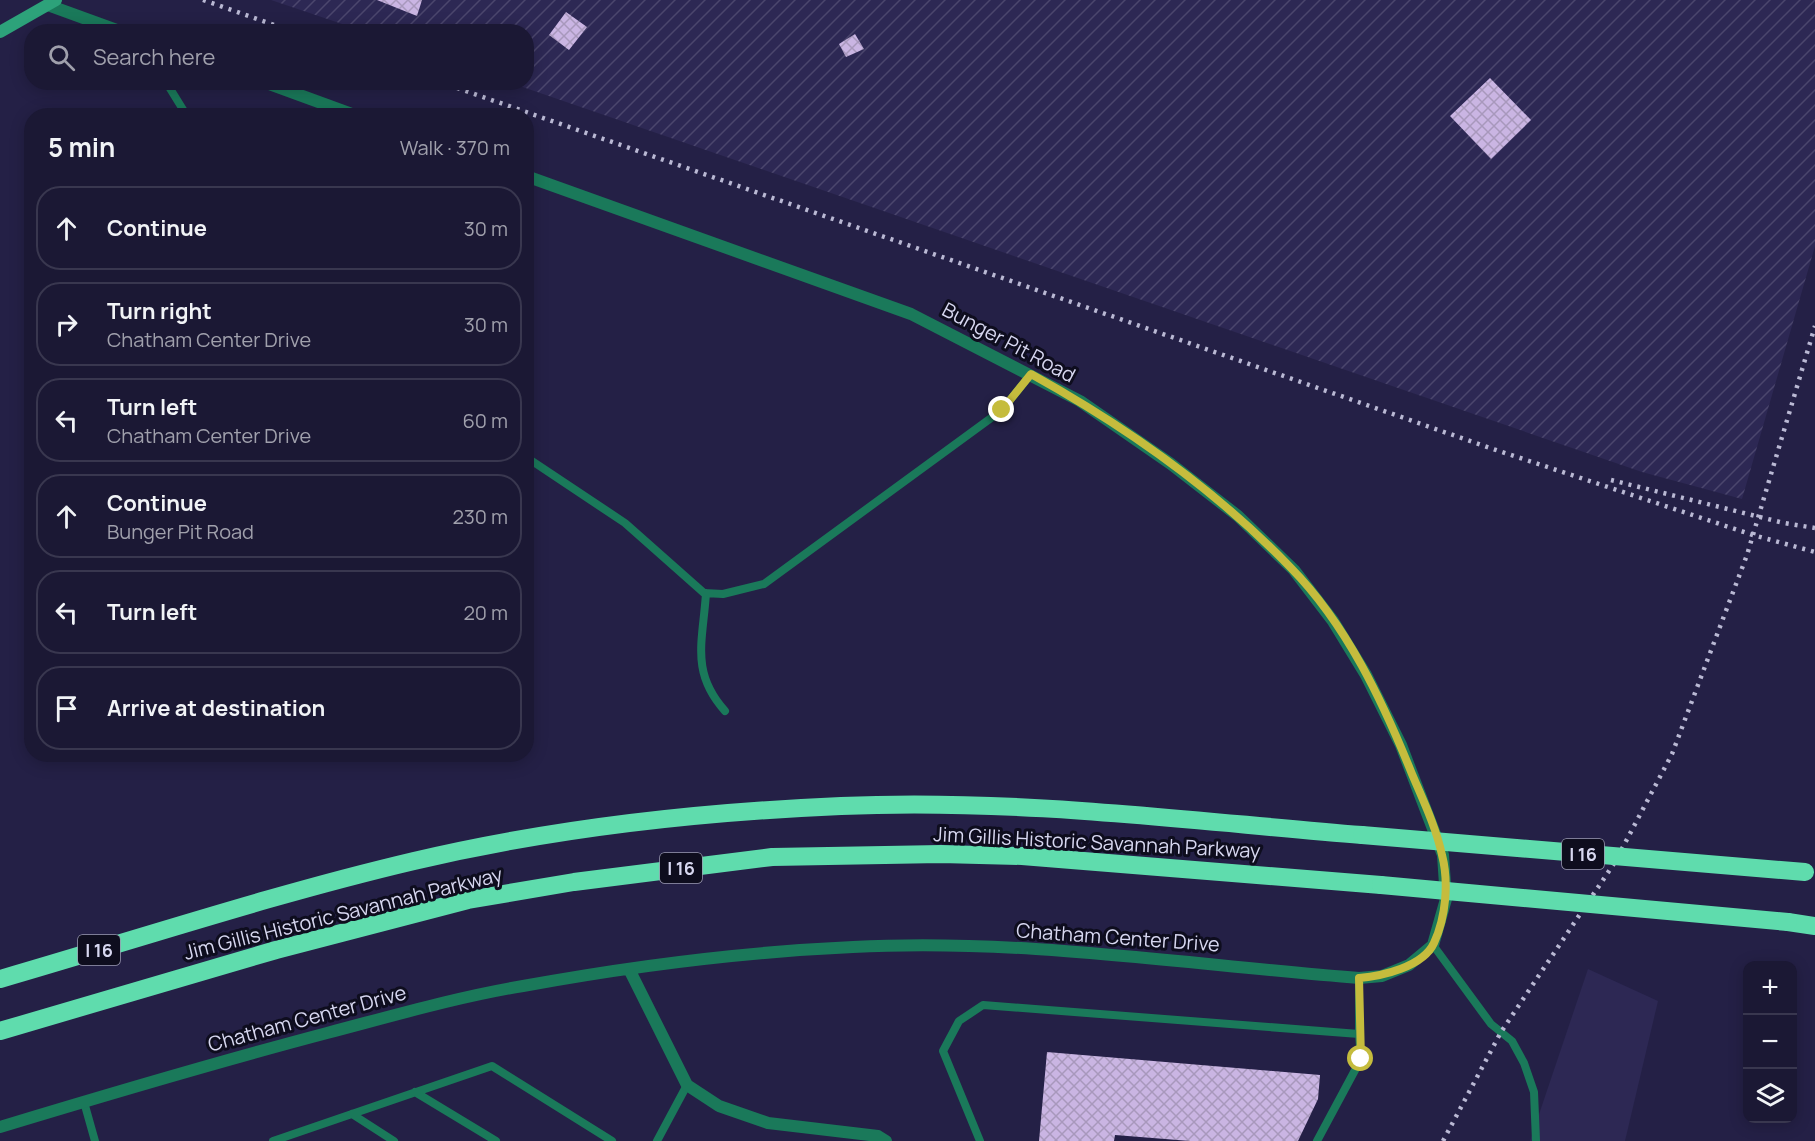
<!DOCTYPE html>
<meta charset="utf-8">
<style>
body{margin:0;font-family:Manrope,sans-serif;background:#24213c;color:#f1f3f6}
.controls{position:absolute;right:18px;bottom:18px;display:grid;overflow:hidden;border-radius:12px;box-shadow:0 3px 15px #0003}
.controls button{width:54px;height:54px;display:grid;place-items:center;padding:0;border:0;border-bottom:2px solid #39374f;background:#1b1834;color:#f1f3f6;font:30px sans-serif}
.stop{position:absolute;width:18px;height:18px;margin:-14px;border:4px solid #c5bc3d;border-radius:50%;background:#fff}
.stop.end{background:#c5bc3d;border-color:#fff;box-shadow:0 2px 6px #0008}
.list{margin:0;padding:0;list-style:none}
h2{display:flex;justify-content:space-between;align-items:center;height:78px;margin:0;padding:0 24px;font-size:26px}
h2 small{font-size:20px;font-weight:400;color:#a0a0ac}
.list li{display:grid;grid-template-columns:39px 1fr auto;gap:18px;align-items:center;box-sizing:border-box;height:84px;margin:0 12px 12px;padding:0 12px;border:2px solid #39374f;border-radius:24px}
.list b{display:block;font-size:22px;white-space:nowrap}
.list p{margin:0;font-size:20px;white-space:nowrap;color:#a0a0ac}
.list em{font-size:20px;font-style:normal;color:#a0a0ac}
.icon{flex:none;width:33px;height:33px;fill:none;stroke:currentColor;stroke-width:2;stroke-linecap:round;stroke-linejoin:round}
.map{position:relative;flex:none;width:1815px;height:1141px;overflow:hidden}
.search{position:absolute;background:#1b1834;box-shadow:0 3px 15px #0003;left:24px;top:24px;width:510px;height:66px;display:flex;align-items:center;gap:15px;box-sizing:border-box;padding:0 21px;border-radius:24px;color:#a0a0ac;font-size:22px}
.panel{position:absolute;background:#1b1834;box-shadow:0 3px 15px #0003;left:24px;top:108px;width:510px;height:654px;border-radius:24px}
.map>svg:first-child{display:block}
.built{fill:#2d2854}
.industrial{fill:url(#industrial-furrows)}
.building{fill:url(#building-cross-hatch)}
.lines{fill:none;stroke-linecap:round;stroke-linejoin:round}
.lane{stroke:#1a795a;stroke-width:8}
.street{stroke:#1a795a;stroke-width:12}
.secondary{stroke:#2da27a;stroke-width:12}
.highway{stroke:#5fdcad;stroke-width:18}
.rail{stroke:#bab9d4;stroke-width:4.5;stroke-dasharray:3 6;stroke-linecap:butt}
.highway-bridge{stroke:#5fdcad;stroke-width:18}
.route{stroke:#c5bc3d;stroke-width:8}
.labels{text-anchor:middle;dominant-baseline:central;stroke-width:6;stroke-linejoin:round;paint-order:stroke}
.shield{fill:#0e0d1e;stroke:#9b9ab1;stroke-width:1.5}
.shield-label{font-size:18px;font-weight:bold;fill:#d7d7f0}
.street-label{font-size:20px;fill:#d7d7f0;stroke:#0e0d1e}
</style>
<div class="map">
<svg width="1815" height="1141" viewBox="0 0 1815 1141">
<defs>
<pattern id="industrial-furrows" width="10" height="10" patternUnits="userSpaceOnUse" patternTransform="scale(1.5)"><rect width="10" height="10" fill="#2d2854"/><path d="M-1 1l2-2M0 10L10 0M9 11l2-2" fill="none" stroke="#4b466d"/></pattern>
<pattern id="building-cross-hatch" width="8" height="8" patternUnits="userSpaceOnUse" patternTransform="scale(1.5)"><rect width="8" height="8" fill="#cab5e3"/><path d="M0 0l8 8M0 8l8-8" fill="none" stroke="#a898bc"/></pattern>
</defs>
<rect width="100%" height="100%" fill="#242046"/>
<path class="built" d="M 1588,969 L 1658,1001 L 1625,1141 L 1530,1141 Z"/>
<path class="industrial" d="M 271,0 L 1815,0 L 1815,246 L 1742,499 L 1642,472 L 511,83 L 526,82 L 526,32 L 363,31 Z"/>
<path class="building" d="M 377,0 L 422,0 L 417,16 Z
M 566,12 L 587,27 L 569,50 L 549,35 Z
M 855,34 L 864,49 L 846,57 L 839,44 Z
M 1490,78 L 1531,120 L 1491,159 L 1450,116 Z
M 1047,1052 L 1320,1075 L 1318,1099 L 1298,1141 L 1190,1141 L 1115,1135 L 1114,1141 L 1039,1141 Z"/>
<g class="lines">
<path class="lane" d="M 166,82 L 187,116
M 526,457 L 625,523 L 704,593 L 723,594 L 764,584 L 1002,410 L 1031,374
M 706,593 C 703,641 690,672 725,711
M 1433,945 L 1491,1024 L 1512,1041 L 1524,1063 L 1534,1092 L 1536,1141
M 415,1092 L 496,1141
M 84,1102 L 95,1141
M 352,1114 L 394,1141
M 273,1141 L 492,1066 L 612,1141
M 657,1141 L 687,1085
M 980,1141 L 943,1051 L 959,1021 L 983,1005 L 1359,1034 L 1359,978
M 1317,1141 L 1361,1059 L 1359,1034"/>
<path class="street" d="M 48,5 L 122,32
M 264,82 L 357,116
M 629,969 L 687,1085 L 719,1106 L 768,1123 L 878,1136 L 886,1141
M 0,1127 C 109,1094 217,1062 327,1033 C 392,1016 457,997 523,986 C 632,966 743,952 853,947 C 1022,938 1191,965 1359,978 L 1382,976 L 1409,965 L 1433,945 L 1446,899 L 1443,855 L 1401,745 L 1366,675 L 1333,621 L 1294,570 L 1238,516 L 1171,464 L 1080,401 L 911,314 L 526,176"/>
<path class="secondary" d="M 0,32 L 56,0"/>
<path class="highway" d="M 1788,922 L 1815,926
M 0,979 C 138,939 274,894 414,861 C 554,828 699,812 841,806 C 1014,798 1189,821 1362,835
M 0,1031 L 276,950 L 468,900 L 574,882 L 772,857 L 941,854 L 1022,856 L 1381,885"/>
<path class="rail" d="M 203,0 L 294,32
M 440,82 L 1493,449 L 1753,535 L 1815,552
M 1611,480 L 1784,523 L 1815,528
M 1443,1141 L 1501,1032 L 1615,862 L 1672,754 L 1747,555 L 1815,326"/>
<path class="highway-bridge" d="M 1362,835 L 1805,872
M 1381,885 L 1788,922"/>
</g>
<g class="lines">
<path class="route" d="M 1002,410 L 1031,374 C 1125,426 1216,490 1291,568 C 1347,625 1383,702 1412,774 C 1423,800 1436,827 1442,855 C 1449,882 1446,917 1434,943 C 1423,967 1382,976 1359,978 L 1361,1059"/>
</g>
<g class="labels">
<g class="shield">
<rect x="1562" y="839" width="42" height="30" rx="4.5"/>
<rect x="660" y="853" width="42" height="30" rx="4.5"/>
<rect x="78" y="935" width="42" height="30" rx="4.5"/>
</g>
<g class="shield-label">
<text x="1583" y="854">I 16</text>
<text x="681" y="868">I 16</text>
<text x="99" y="950">I 16</text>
</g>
<g class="street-label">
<text transform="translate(1009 342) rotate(28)">Bunger Pit Road</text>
<text transform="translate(1097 842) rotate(3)">Jim Gillis Historic Savannah Parkway</text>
<text transform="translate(343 913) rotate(-14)">Jim Gillis Historic Savannah Parkway</text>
<text transform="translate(1118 937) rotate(4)">Chatham Center Drive</text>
<text transform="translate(307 1018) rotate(-15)">Chatham Center Drive</text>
</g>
</g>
</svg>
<div class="controls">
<button>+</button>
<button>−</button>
<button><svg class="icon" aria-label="layers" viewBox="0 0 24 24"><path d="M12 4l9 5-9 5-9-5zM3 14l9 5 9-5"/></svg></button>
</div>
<div class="stop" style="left:1361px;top:1059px"></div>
<div class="stop end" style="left:1002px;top:410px"></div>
<div class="search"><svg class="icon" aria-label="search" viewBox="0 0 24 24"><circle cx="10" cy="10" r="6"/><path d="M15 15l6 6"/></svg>Search here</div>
<section class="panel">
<h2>5 min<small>Walk · 370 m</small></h2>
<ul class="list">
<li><svg class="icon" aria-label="ahead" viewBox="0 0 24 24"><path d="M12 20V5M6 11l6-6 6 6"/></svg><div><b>Continue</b></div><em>30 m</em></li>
<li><svg class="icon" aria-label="right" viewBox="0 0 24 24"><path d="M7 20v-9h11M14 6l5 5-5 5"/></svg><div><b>Turn right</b><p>Chatham Center Drive</p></div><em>30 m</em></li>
<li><svg class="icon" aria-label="left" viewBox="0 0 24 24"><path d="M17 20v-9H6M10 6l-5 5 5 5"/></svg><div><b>Turn left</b><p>Chatham Center Drive</p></div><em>60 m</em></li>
<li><svg class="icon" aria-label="ahead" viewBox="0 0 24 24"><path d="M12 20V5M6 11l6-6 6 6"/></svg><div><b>Continue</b><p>Bunger Pit Road</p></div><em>230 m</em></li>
<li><svg class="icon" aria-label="left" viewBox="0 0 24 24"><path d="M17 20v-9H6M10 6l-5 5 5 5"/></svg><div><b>Turn left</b></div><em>20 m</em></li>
<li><svg class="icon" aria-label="arrive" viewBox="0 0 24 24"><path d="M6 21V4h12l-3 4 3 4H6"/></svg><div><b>Arrive at destination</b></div></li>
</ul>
</section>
</div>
